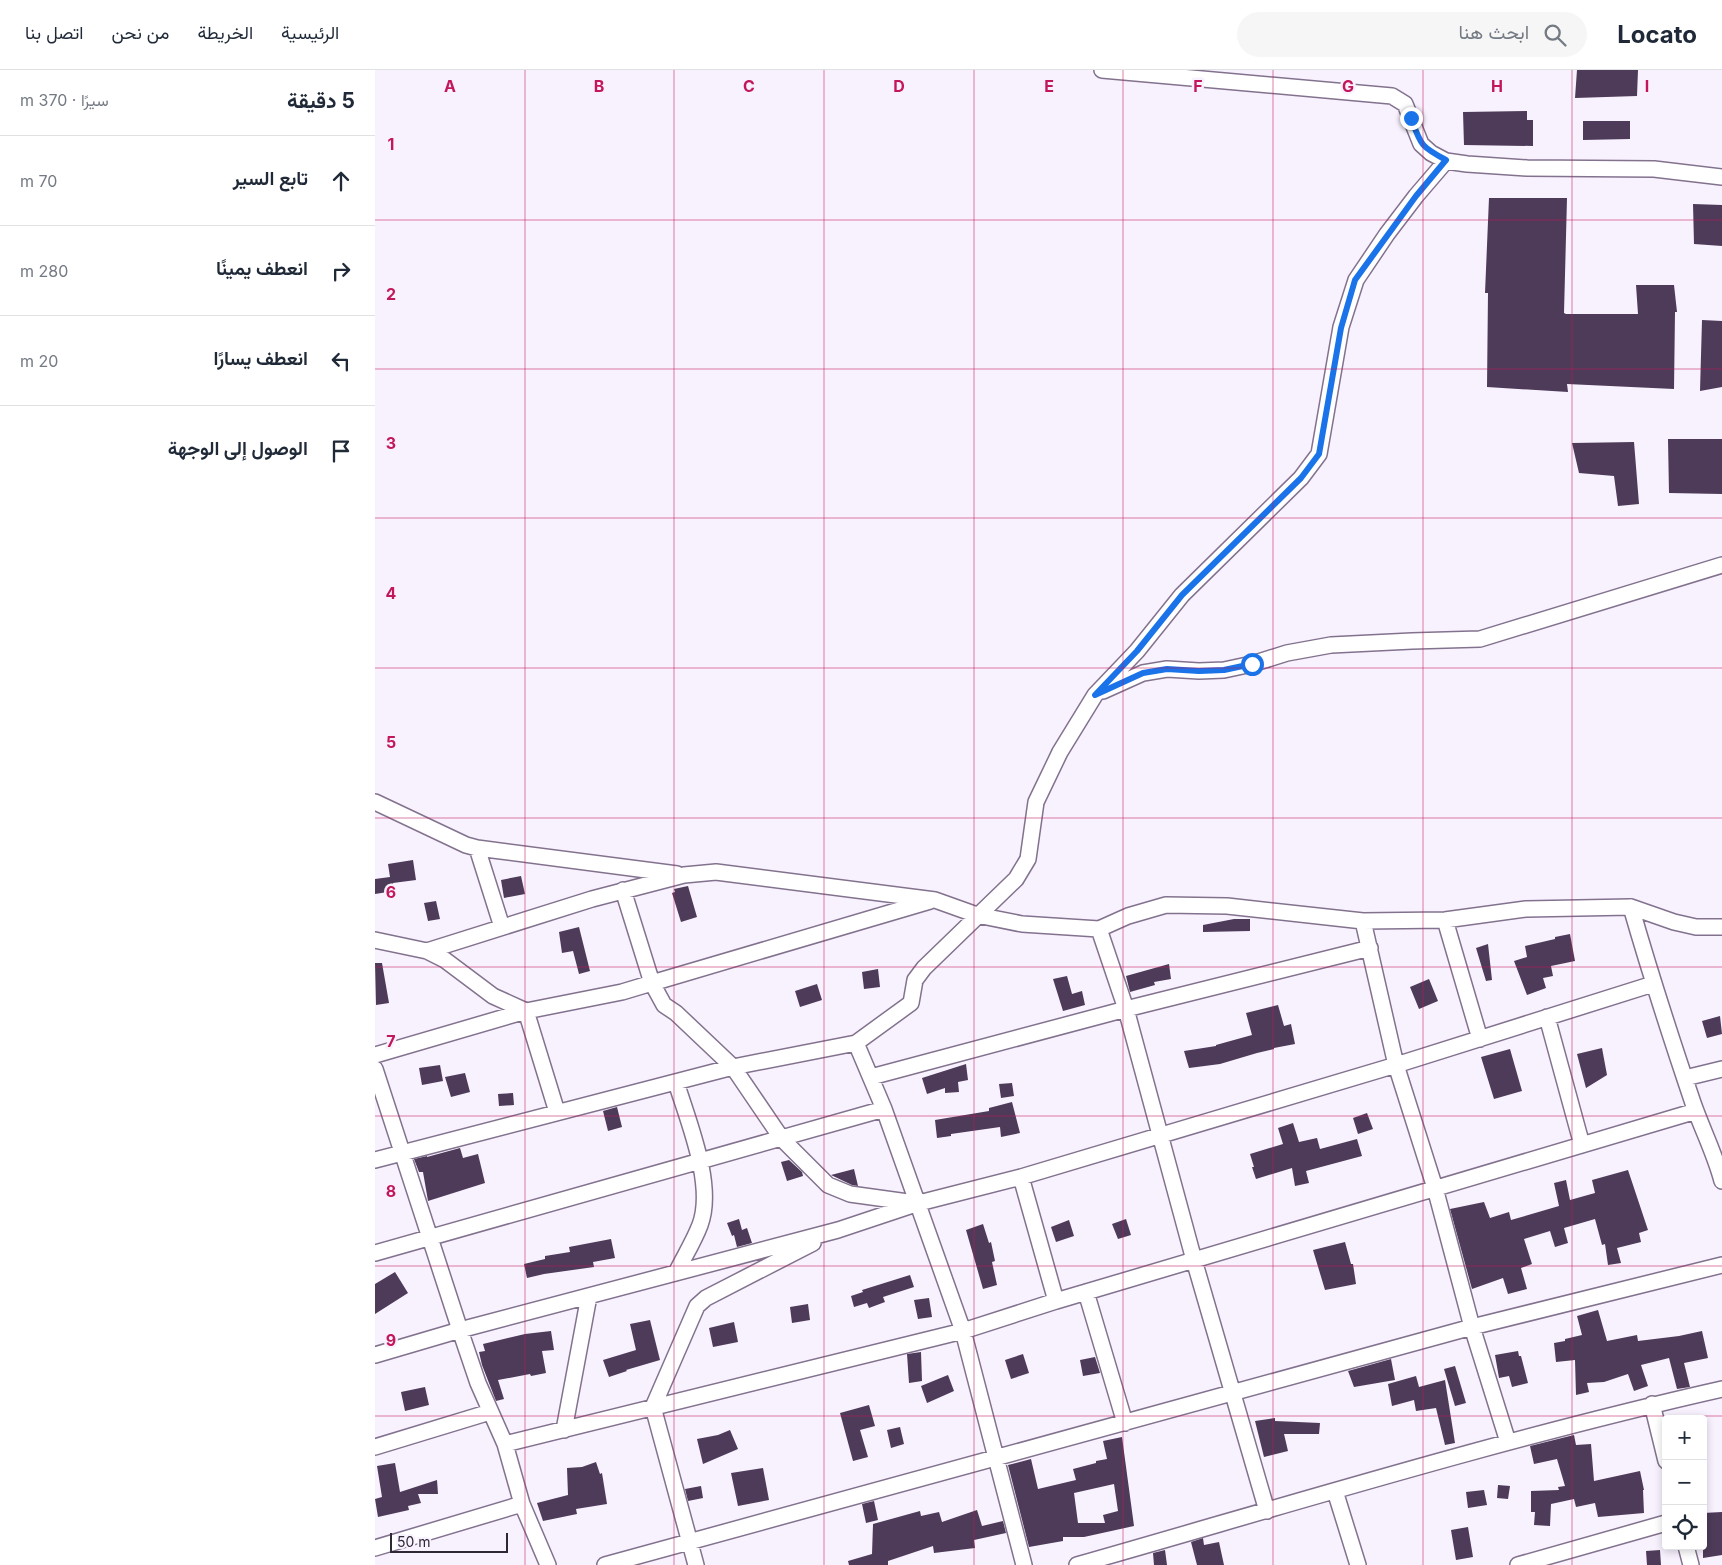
<!DOCTYPE html>
<html lang="ar">
<meta charset="utf-8">
<style>
body{margin:0;font-family:Inter,Vazirmatn,sans-serif;background:#f6f6f7;color:#1f2937;direction:rtl}
.controls{position:absolute;right:15px;bottom:15px;display:grid;overflow:hidden;border-radius:5px;box-shadow:0 2px 8px #0003}
.controls button{width:45px;height:45px;display:grid;place-items:center;padding:0;border:0;border-bottom:1px solid #e0e1e3;background:#fff;color:#1f2937;font:25px sans-serif}
.scale{position:absolute;left:15px;bottom:12px;width:118px;box-sizing:border-box;padding-left:5px;border:2px solid #2f2834;border-top:0;font-size:14px;line-height:18px;white-space:nowrap;color:#2f2834;-webkit-text-stroke:4px #f8f1fe;paint-order:stroke}
.stop{position:absolute;width:15px;height:15px;margin:-11px;border:4px solid #1a73e8;border-radius:50%;background:#fff}
.stop.end{background:#1a73e8;border-color:#fff;box-shadow:0 1px 5px #0008}
.list{margin:0;padding:0;list-style:none}
h2{display:flex;justify-content:space-between;align-items:center;height:65px;margin:0;padding:0 20px;font-size:21px}
h2 small{font-size:16px;font-weight:400;color:#747a83}
.list li{display:grid;grid-template-columns:32px 1fr auto;gap:15px;align-items:center;box-sizing:border-box;height:90px;padding:0 20px;border-top:1px solid #e0e1e3}
.list b{display:block;font-size:19px;white-space:nowrap}
.list em{font-size:16px;font-style:normal;color:#747a83}
.icon{flex:none;width:28px;height:28px;fill:none;stroke:currentColor;stroke-width:2;stroke-linecap:round;stroke-linejoin:round}
.map{position:relative;flex:none;width:1347px;height:1495px;overflow:hidden;direction:ltr}
header{display:flex;align-items:center;gap:30px;box-sizing:border-box;height:70px;padding:0 25px;background:#fff;border-bottom:1px solid #e0e1e3}
header strong{font-size:24px}
nav{display:flex;gap:28px;margin-inline-start:auto;font-size:18px}
.search{width:350px;height:45px;background:#f6f6f7;display:flex;align-items:center;gap:12px;box-sizing:border-box;padding:0 18px;border-radius:28px;color:#747a83;font-size:19px}
main{display:flex}
aside{flex:1;background:#fff}
.map>svg:first-child{display:block}
.building{fill:#4d3b59;fill-rule:evenodd}
.lines{fill:none;stroke-linecap:round;stroke-linejoin:round}
.minor-casing{stroke:#82728e;stroke-width:18}
.minor{stroke:#fff;stroke-width:15}
.route{stroke:#1a73e8;stroke-width:6}
.grid{fill:none;stroke:#c2185b;stroke-width:1;stroke-opacity:0.55}
.grid-label{font-size:16px;text-anchor:middle;font-weight:bold;fill:#c2185b;stroke:#f8f1fe;stroke-width:5;stroke-linejoin:round;paint-order:stroke}
</style>
<header>
<strong>Locato</strong>
<div class="search"><svg class="icon" aria-label="search" viewBox="0 0 24 24"><circle cx="10" cy="10" r="6"/><path d="M15 15l6 6"/></svg>ابحث هنا</div>
<nav><a>الرئيسية</a><a>الخريطة</a><a>من نحن</a><a>اتصل بنا</a></nav>
</header>
<main>
<div class="map">
<svg width="1347" height="1495" viewBox="0 0 1347 1495">
<rect width="100%" height="100%" fill="#f8f1fe"/>
<path class="building" d="M 1202,0 L 1263,0 L 1262,26 L 1200,28 Z
M 1152,41 L 1152,50 L 1158,50 L 1158,76 L 1089,75 L 1088,42 Z
M 1208,51 L 1255,51 L 1255,69 L 1208,70 Z
M 1114,128 L 1192,128 L 1189,243 L 1191,244 L 1263,244 L 1261,215 L 1299,215 L 1302,242 L 1300,242 L 1299,319 L 1192,314 L 1193,322 L 1112,317 L 1113,223 L 1110,223 Z
M 1318,134 L 1347,135 L 1347,176 L 1319,174 Z
M 1327,250 L 1347,251 L 1347,317 L 1325,321 Z
M 1293,369 L 1347,369 L 1347,424 L 1294,423 Z
M 1259,372 L 1264,434 L 1243,436 L 1239,406 L 1204,403 L 1197,373 Z
M 38,790 L 41,810 L 18,813 L 19,821 L 0,824 L 0,809 L 15,807 L 13,794 Z
M 146,806 L 150,824 L 129,828 L 126,810 Z
M 313,816 L 322,847 L 306,852 L 297,823 L 300,822 L 299,819 Z
M 61,831 L 65,849 L 53,851 L 49,833 Z
M 859,849 L 875,849 L 875,861 L 828,862 L 828,855 Z
M 204,857 L 215,901 L 204,904 L 198,881 L 187,883 L 184,862 Z
M 1195,864 L 1200,891 L 1176,896 L 1178,906 L 1168,908 L 1171,918 L 1152,925 L 1139,891 L 1152,887 L 1150,876 L 1180,869 L 1180,867 Z
M 1113,874 L 1117,910 L 1111,911 L 1101,878 Z
M 0,893 L 7,893 L 14,933 L 1,935 Z
M 794,894 L 796,909 L 779,912 L 780,915 L 755,922 L 751,906 Z
M 503,899 L 505,917 L 489,919 L 487,902 Z
M 692,906 L 697,924 L 707,921 L 710,935 L 688,941 L 678,909 Z
M 1054,909 L 1063,931 L 1044,939 L 1035,917 Z
M 442,914 L 447,930 L 425,937 L 420,921 Z
M 903,935 L 909,956 L 916,954 L 920,974 L 899,978 L 899,979 L 882,983 L 845,994 L 814,998 L 809,981 L 841,976 L 841,975 L 877,965 L 871,943 Z
M 1345,946 L 1347,964 L 1332,968 L 1327,951 Z
M 1227,978 L 1232,1005 L 1211,1018 L 1202,984 Z
M 1135,979 L 1147,1021 L 1119,1029 L 1106,987 Z
M 591,994 L 593,1010 L 583,1012 L 584,1022 L 570,1023 L 570,1018 L 552,1024 L 547,1008 Z
M 65,995 L 68,1011 L 47,1015 L 44,998 Z
M 90,1003 L 95,1022 L 76,1027 L 70,1007 Z
M 637,1013 L 639,1026 L 626,1028 L 624,1014 Z
M 138,1023 L 139,1035 L 124,1036 L 123,1024 Z
M 637,1032 L 645,1063 L 626,1067 L 625,1057 L 576,1064 L 576,1066 L 562,1068 L 560,1050 L 614,1041 L 614,1038 Z
M 242,1037 L 247,1057 L 233,1061 L 228,1041 Z
M 992,1043 L 998,1059 L 983,1064 L 978,1048 Z
M 918,1053 L 924,1072 L 942,1068 L 945,1079 L 982,1069 L 987,1086 L 931,1101 L 934,1113 L 920,1116 L 917,1098 L 881,1109 L 877,1097 L 879,1097 L 875,1084 L 908,1074 L 903,1058 Z
M 85,1078 L 88,1088 L 103,1084 L 110,1113 L 53,1131 L 48,1102 L 44,1102 L 39,1089 L 52,1086 L 52,1087 Z
M 414,1090 L 427,1102 L 428,1106 L 412,1111 L 406,1092 Z
M 479,1099 L 483,1116 L 477,1115 L 456,1105 Z
M 1253,1100 L 1273,1160 L 1264,1163 L 1266,1172 L 1242,1178 L 1246,1193 L 1233,1195 L 1230,1174 L 1227,1175 L 1220,1149 L 1189,1158 L 1193,1173 L 1180,1177 L 1175,1161 L 1149,1169 L 1157,1194 L 1146,1198 L 1152,1219 L 1133,1224 L 1128,1208 L 1097,1219 L 1075,1139 L 1109,1132 L 1115,1148 L 1134,1142 L 1136,1150 L 1184,1136 L 1179,1113 L 1191,1110 L 1195,1130 L 1220,1123 L 1217,1110 Z
M 364,1149 L 367,1160 L 372,1158 L 377,1173 L 362,1177 L 359,1165 L 357,1166 L 352,1153 Z
M 751,1149 L 756,1165 L 743,1169 L 737,1154 Z
M 694,1150 L 699,1166 L 681,1172 L 676,1157 Z
M 608,1154 L 614,1173 L 616,1172 L 620,1191 L 617,1192 L 622,1215 L 608,1219 L 591,1160 Z
M 236,1169 L 240,1188 L 218,1192 L 219,1197 L 169,1204 L 152,1208 L 149,1194 L 170,1189 L 170,1186 L 195,1182 L 194,1177 Z
M 970,1172 L 976,1194 L 978,1194 L 981,1214 L 950,1220 L 938,1180 Z
M 20,1202 L 33,1223 L 0,1244 L 0,1214 Z
M 535,1205 L 539,1217 L 508,1227 L 510,1232 L 494,1238 L 492,1233 L 479,1237 L 476,1226 L 488,1222 L 487,1220 Z
M 554,1228 L 557,1247 L 543,1249 L 539,1230 Z
M 433,1234 L 435,1250 L 417,1253 L 415,1237 Z
M 1223,1240 L 1232,1271 L 1262,1265 L 1263,1271 L 1304,1266 L 1327,1261 L 1333,1288 L 1309,1293 L 1315,1317 L 1302,1319 L 1294,1288 L 1266,1295 L 1273,1316 L 1259,1321 L 1253,1304 L 1229,1312 L 1212,1313 L 1214,1322 L 1201,1325 L 1200,1290 L 1181,1292 L 1179,1273 L 1190,1271 L 1190,1269 L 1207,1265 L 1202,1246 Z
M 275,1250 L 285,1290 L 251,1300 L 252,1301 L 234,1307 L 228,1290 L 261,1280 L 255,1254 Z
M 359,1252 L 363,1272 L 338,1277 L 334,1258 Z
M 176,1261 L 179,1280 L 167,1281 L 171,1303 L 156,1306 L 155,1304 L 123,1310 L 129,1329 L 121,1331 L 107,1295 L 104,1282 L 110,1281 L 108,1274 L 150,1264 Z
M 1143,1281 L 1144,1286 L 1146,1286 L 1153,1313 L 1137,1317 L 1134,1306 L 1124,1308 L 1120,1285 Z
M 546,1282 L 547,1311 L 534,1313 L 532,1284 Z
M 648,1284 L 654,1303 L 636,1309 L 630,1290 Z
M 720,1287 L 725,1303 L 708,1306 L 705,1290 Z
M 1016,1289 L 1020,1310 L 979,1317 L 973,1301 Z
M 1080,1296 L 1091,1333 L 1080,1336 L 1069,1299 Z
M 573,1305 L 579,1321 L 552,1333 L 546,1316 Z
M 1041,1306 L 1044,1317 L 1070,1310 L 1080,1373 L 1070,1375 L 1061,1338 L 1041,1341 L 1039,1330 L 1017,1336 L 1013,1314 Z
M 50,1317 L 54,1335 L 30,1341 L 26,1322 Z
M 494,1335 L 500,1356 L 485,1360 L 493,1387 L 478,1391 L 465,1343 Z
M 900,1348 L 900,1351 L 945,1353 L 944,1364 L 909,1364 L 913,1381 L 889,1387 L 880,1351 Z
M 525,1357 L 529,1374 L 516,1378 L 512,1360 Z
M 355,1360 L 363,1379 L 328,1394 L 322,1369 L 343,1365 Z
M 1199,1365 L 1201,1375 L 1216,1374 L 1219,1411 L 1265,1401 L 1269,1420 L 1268,1420 L 1269,1443 L 1223,1447 L 1220,1433 L 1201,1437 L 1199,1429 L 1176,1434 L 1175,1456 L 1159,1455 L 1160,1442 L 1156,1442 L 1156,1421 L 1184,1420 L 1183,1417 L 1190,1416 L 1182,1389 L 1159,1394 L 1155,1376 Z
M 747,1367 L 759,1456 L 709,1467 L 688,1467 L 688,1471 L 654,1477 L 633,1395 L 656,1389 L 663,1419 L 701,1410 L 698,1399 L 721,1393 L 721,1391 L 732,1389 L 728,1371 ZM 739,1414 L 743,1441 L 728,1445 L 730,1453 L 703,1453 L 699,1423 Z
M 221,1392 L 225,1404 L 227,1403 L 232,1434 L 201,1439 L 202,1444 L 168,1451 L 162,1433 L 193,1425 L 192,1398 L 207,1397 Z
M 20,1393 L 25,1422 L 62,1410 L 63,1424 L 43,1424 L 46,1433 L 33,1436 L 34,1440 L 3,1447 L 0,1429 L 7,1427 L 2,1396 Z
M 388,1398 L 394,1430 L 363,1436 L 356,1403 Z
M 1123,1415 L 1135,1416 L 1133,1429 L 1122,1428 Z
M 326,1416 L 328,1428 L 313,1431 L 310,1419 Z
M 1109,1420 L 1112,1435 L 1093,1438 L 1091,1422 Z
M 499,1431 L 503,1450 L 491,1453 L 487,1434 Z
M 602,1440 L 607,1456 L 628,1451 L 631,1463 L 599,1470 L 600,1478 L 559,1483 L 558,1476 L 513,1491 L 513,1495 L 474,1495 L 473,1491 L 497,1484 L 498,1454 L 545,1441 L 546,1446 L 564,1442 L 567,1452 Z
M 1347,1442 L 1347,1485 L 1328,1488 L 1328,1443 Z
M 1093,1457 L 1098,1487 L 1081,1490 L 1076,1460 Z
M 828,1468 L 829,1475 L 844,1472 L 849,1495 L 822,1495 L 816,1472 Z
M 790,1480 L 792,1495 L 779,1495 L 778,1483 Z
M 1285,1480 L 1286,1495 L 1272,1495 L 1271,1481 Z"/>
<g class="lines">
<defs>
<path id="minor" d="M 727,0 L 1017,26 L 1030,34 L 1046,74 L 1056,83 L 1071,91 L 1092,94 L 1152,98 L 1279,99 L 1347,107
M 728,621 L 768,603 L 792,599 L 824,601 L 849,600 L 877,594 L 912,583 L 956,575 L 1037,571 L 1105,569 L 1347,495
M 0,732 L 91,775 L 102,778 L 302,804
M 102,778 L 127,857
M 248,820 L 277,913 L 555,831
M 1256,837 C 1275,903 1296,968 1318,1033 C 1327,1059 1340,1084 1347,1111
M 1070,850 L 1105,969
M 988,851 L 1021,995 L 1060,1118 L 1097,1257 L 1133,1372
M 724,859 L 751,939 L 819,1190 L 892,1441
M 0,870 L 52,881 L 70,890 L 118,926 L 151,941 L 247,922 L 277,913 L 289,935 L 301,943 L 358,997 L 407,1069 L 453,1115 L 475,1124 L 540,1133
M 52,881 L 217,829 L 309,805 L 341,802 L 560,830 L 602,845 L 647,854 L 724,859 L 753,846 L 791,835 L 852,836 L 988,851 L 1070,850 L 1151,839 L 1256,837 L 1299,852 L 1321,857 L 1347,857
M 1172,947 L 1207,1075
M 481,973 L 509,1039 L 588,1261 L 649,1495
M 0,985 L 151,941 L 182,1042
M 0,999 L 85,1260 L 103,1313 L 130,1374 L 147,1434 L 173,1495
M 496,1007 L 751,939 L 995,878
M 1310,1008 L 1347,999
M 301,1012 C 313,1051 340,1115 325,1155 C 319,1171 309,1187 301,1203
M 0,1090 L 358,997 L 481,973 L 536,933 L 540,910 L 549,898 L 641,809 L 653,789 L 661,732 L 685,682 L 720,625 L 762,581 L 807,525 L 926,408 L 944,384 L 966,257 L 981,210 L 1012,164 L 1041,126 L 1071,91
M 646,1107 L 681,1231
M 0,1183 L 509,1039
M 711,1222 L 750,1353
M 0,1285 L 85,1260 L 463,1160 L 544,1133 L 646,1107 L 1021,995 L 1278,914
M 1277,1334 L 1291,1391
M 189,1360 L 214,1226
M 130,1374 L 588,1261 L 681,1231 L 1321,1041
M 0,1377 L 115,1342
M 960,1421 L 983,1495
M 1311,1476 L 1316,1495
M 0,1478 L 147,1434
M 230,1495 L 1097,1257 L 1347,1195
M 321,1495 L 278,1337 L 322,1236 L 331,1228 L 438,1173
M 702,1495 C 916,1434 1130,1368 1347,1319
M 1143,1495 L 1291,1453"/>
</defs>
<use href="#minor" class="minor-casing"/>
<use href="#minor" class="minor"/>
</g>
<g class="lines">
<path class="route" d="M 877,594 L 849,600 L 824,601 L 792,599 L 768,603 L 720,625 L 762,581 L 807,525 L 926,408 L 944,384 L 966,258 L 980,210 L 1041,126 L 1071,90 C 1045,76 1046,75 1036,48"/>
</g>
<path class="grid" d="M 150,0 L 150,1495M 299,0 L 299,1495M 449,0 L 449,1495M 599,0 L 599,1495M 748,0 L 748,1495M 898,0 L 898,1495M 1048,0 L 1048,1495M 1197,0 L 1197,1495M 0,150 L 1347,150M 0,299 L 1347,299M 0,448 L 1347,448M 0,598 L 1347,598M 0,748 L 1347,748M 0,897 L 1347,897M 0,1046 L 1347,1046M 0,1196 L 1347,1196M 0,1346 L 1347,1346"/>
<g class="grid-label">
<text x="75" y="22">A</text>
<text x="224" y="22">B</text>
<text x="374" y="22">C</text>
<text x="524" y="22">D</text>
<text x="674" y="22">E</text>
<text x="823" y="22">F</text>
<text x="973" y="22">G</text>
<text x="1122" y="22">H</text>
<text x="1272" y="22">I</text>
<text x="16" y="80">1</text>
<text x="16" y="230">2</text>
<text x="16" y="379">3</text>
<text x="16" y="529">4</text>
<text x="16" y="678">5</text>
<text x="16" y="828">6</text>
<text x="16" y="977">7</text>
<text x="16" y="1127">8</text>
<text x="16" y="1276">9</text>
</g>
</svg>
<div class="controls">
<button>+</button>
<button>−</button>
<button><svg class="icon" aria-label="locate" viewBox="0 0 24 24"><circle cx="12" cy="12" r="6"/><path d="M12 2v4M12 18v4M2 12h4M18 12h4"/></svg></button>
</div>
<div class="scale">50 m</div>
<div class="stop" style="left:877px;top:594px"></div>
<div class="stop end" style="left:1036px;top:48px"></div>
</div>
<aside>
<h2>5 دقيقة<small>سيرًا · 370 m</small></h2>
<ul class="list">
<li><svg class="icon" aria-label="ahead" viewBox="0 0 24 24"><path d="M12 20V5M6 11l6-6 6 6"/></svg><div><b>تابع السير</b></div><em>70 m</em></li>
<li><svg class="icon" aria-label="right" viewBox="0 0 24 24"><path d="M7 20v-9h11M14 6l5 5-5 5"/></svg><div><b>انعطف يمينًا</b></div><em>280 m</em></li>
<li><svg class="icon" aria-label="left" viewBox="0 0 24 24"><path d="M17 20v-9H6M10 6l-5 5 5 5"/></svg><div><b>انعطف يسارًا</b></div><em>20 m</em></li>
<li><svg class="icon" aria-label="arrive" viewBox="0 0 24 24"><path d="M6 21V4h12l-3 4 3 4H6"/></svg><div><b>الوصول إلى الوجهة</b></div></li>
</ul>
</aside>
</main>
